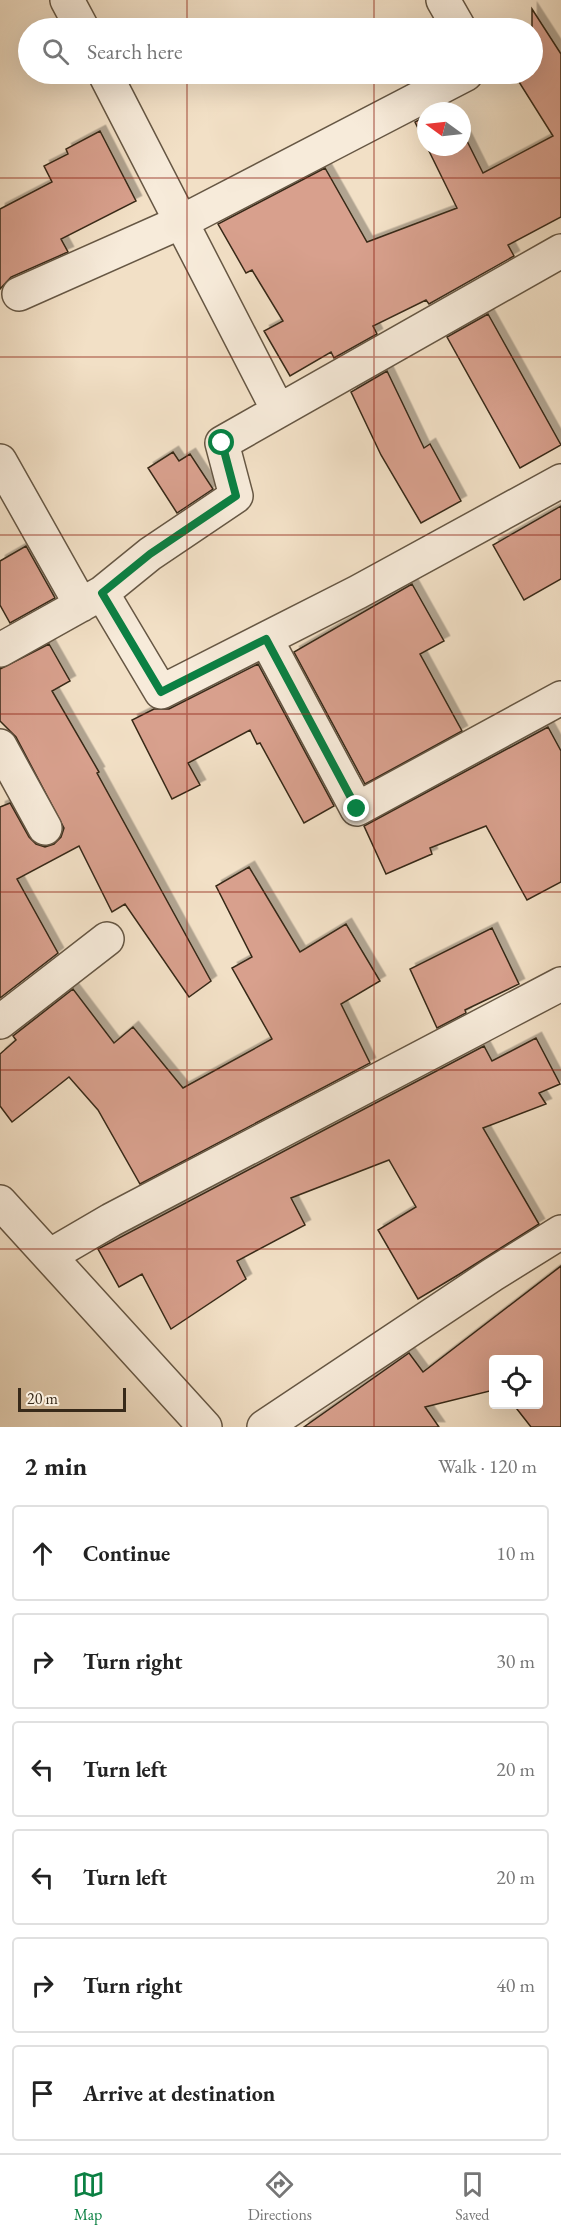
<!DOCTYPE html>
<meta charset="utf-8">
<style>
body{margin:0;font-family:"EB Garamond",serif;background:#f2f2f2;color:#222}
.controls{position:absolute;right:18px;bottom:18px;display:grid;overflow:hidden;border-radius:6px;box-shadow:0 6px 24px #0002}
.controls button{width:54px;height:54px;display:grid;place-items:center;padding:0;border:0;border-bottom:2px solid #e0e0e0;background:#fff;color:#222;font:30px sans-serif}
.compass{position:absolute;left:417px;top:102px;width:54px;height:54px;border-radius:50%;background:#fff;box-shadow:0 6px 24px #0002;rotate:285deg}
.scale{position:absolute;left:18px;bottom:15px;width:108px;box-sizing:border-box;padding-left:6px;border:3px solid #372919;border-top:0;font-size:16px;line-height:21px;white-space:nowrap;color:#372919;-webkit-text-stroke:4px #f7ebda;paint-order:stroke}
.stop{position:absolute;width:18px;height:18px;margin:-14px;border:4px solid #0b8043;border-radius:50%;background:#fff}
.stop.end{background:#0b8043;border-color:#fff;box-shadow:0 2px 6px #0008}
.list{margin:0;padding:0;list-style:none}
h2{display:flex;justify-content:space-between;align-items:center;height:78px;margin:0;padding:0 24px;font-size:26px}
h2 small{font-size:20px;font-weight:400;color:#767676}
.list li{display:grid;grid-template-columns:39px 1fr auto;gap:18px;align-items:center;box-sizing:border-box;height:96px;margin:0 12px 12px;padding:0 12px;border:2px solid #e0e0e0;border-radius:6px}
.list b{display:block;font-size:22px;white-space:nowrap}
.list em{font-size:20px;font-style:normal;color:#767676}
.icon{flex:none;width:33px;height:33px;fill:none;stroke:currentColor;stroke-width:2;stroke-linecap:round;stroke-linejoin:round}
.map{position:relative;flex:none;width:561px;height:1427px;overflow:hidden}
.search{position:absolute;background:#fff;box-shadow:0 6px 24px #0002;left:18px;right:18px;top:18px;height:66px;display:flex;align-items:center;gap:15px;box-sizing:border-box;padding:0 21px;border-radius:33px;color:#767676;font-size:22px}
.sheet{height:726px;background:#fff}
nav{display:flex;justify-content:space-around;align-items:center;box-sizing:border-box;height:84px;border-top:2px solid #e0e0e0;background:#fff;font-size:16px;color:#767676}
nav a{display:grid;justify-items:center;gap:3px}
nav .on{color:#0b8043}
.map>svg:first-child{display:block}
.building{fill:#d8a08d;stroke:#372919;stroke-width:1.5;filter:url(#shadow)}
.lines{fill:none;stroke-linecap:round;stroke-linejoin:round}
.street-casing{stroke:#665744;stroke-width:36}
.street{stroke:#f7ebda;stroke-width:33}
.route{stroke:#0b8043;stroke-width:8}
.grid{fill:none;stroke:#8f2418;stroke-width:1.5;stroke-opacity:0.55}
</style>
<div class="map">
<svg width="561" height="1427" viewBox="0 0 561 1427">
<defs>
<filter id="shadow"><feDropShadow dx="5.5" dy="-5.5" stdDeviation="0" flood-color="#0004"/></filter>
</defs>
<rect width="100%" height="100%" fill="#f2e0c6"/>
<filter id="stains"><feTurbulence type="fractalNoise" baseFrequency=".00333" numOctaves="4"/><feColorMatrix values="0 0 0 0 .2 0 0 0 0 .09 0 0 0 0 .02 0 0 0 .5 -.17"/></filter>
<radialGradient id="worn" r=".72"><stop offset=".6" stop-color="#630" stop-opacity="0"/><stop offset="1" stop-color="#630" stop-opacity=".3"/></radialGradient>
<path class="building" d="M 532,9 L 561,54 L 561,217 L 508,245 L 514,256 L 429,304 L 426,300 L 373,326 L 377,334 L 334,358 L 331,352 L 290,376 L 264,331 L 283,321 L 252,270 L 246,273 L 218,224 L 325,168 L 367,242 L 457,208 L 427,147 L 462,147 L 462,131 L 483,173 L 553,136 L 514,74 L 532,74 Z
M 426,116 L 426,145 L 415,122 Z
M 100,131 L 136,201 L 61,239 L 68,252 L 11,277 L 0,289 L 0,209 L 52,182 L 44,166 L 68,154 L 66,149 Z
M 488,314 L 561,445 L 520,468 L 447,337 Z
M 387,371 L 424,448 L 430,444 L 461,501 L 421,523 L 381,455 L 351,392 Z
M 173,452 L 179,461 L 190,454 L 213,489 L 177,513 L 148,468 Z
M 561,506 L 561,579 L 524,600 L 493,545 Z
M 26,546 L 55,598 L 10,623 L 0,605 L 0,561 Z
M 412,584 L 444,641 L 420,654 L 462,731 L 365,784 L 294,652 Z
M 49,644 L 70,681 L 52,691 L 99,772 L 97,773 L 211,981 L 189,997 L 125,904 L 112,912 L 79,846 L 17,879 L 58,953 L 0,998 L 0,807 L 10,803 L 29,837 L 36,844 L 45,847 L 54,844 L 61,837 L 64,828 L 16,737 L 0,721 L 0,669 Z
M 258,664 L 334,806 L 304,823 L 260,743 L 257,744 L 250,730 L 188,763 L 200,785 L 172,799 L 132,720 L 154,709 L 169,709 Z
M 548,727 L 561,751 L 561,882 L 527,900 L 486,826 L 430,848 L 432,854 L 386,874 L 364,826 Z
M 249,867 L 300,952 L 346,924 L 380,981 L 341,1004 L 370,1063 L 140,1184 L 98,1110 L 69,1077 L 12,1122 L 0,1106 L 0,1054 L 16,1040 L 13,1036 L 73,989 L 114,1043 L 133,1027 L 183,1088 L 272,1039 L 232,968 L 252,957 L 216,886 Z
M 492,928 L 519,984 L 465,1010 L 466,1013 L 437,1028 L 410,969 Z
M 536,1038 L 560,1084 L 539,1093 L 546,1104 L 483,1128 L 539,1224 L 458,1275 L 418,1299 L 378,1230 L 416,1207 L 389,1160 L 291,1198 L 305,1225 L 237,1261 L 246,1279 L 171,1329 L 142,1274 L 119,1287 L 98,1249 L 484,1046 L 492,1061 Z
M 561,1266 L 561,1427 L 531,1427 L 513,1404 L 538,1404 L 538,1359 L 494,1359 L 494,1390 L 425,1407 L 439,1427 L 304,1427 L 409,1353 L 423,1372 Z"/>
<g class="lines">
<defs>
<path id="street" d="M 67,0 L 82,28
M 443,0 L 459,28
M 105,74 L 278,410
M 19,294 L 181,222 L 466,74
M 0,461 L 81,605
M 102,593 L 161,692 L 358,592 L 561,481
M 266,639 L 357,809 L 561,698
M 0,650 L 102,593 L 150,554 L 236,496 L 222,443 L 561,251
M 0,746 L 45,828
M 0,1022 L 107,939
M 0,1202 L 205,1427
M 51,1255 L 111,1220 L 561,984
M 264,1427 L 492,1275 L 561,1232"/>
</defs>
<use href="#street" class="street-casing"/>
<use href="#street" class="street"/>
</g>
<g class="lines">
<path class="route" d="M 222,443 L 236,496 L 150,554 L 102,593 L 161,692 L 266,639 L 357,809"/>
</g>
<path class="grid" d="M 187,0 L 187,28M 374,0 L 374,28M 187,74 L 187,1427M 374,74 L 374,1427M 0,178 L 561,178M 0,357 L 561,357M 0,535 L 561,535M 0,714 L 561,714M 0,892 L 561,892M 0,1070 L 561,1070M 0,1249 L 561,1249"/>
<rect width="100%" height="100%" filter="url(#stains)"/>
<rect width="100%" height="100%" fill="url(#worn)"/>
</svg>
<div class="controls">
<button><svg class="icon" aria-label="locate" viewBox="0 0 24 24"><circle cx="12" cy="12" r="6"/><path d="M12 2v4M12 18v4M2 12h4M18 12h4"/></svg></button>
</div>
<svg class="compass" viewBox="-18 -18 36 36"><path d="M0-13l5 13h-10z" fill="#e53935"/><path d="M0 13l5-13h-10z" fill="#767676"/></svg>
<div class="scale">20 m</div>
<div class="stop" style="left:222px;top:443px"></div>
<div class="stop end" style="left:357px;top:809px"></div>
<div class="search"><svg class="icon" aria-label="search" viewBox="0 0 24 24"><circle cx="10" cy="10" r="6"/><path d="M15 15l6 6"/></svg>Search here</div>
</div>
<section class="sheet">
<h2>2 min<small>Walk · 120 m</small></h2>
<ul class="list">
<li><svg class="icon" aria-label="ahead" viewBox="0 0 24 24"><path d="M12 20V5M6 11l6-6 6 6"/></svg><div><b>Continue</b></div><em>10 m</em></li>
<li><svg class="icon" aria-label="right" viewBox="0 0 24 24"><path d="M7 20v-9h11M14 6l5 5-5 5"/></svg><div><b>Turn right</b></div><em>30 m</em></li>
<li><svg class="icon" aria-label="left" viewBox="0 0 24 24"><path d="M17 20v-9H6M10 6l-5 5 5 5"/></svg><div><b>Turn left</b></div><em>20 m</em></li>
<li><svg class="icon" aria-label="left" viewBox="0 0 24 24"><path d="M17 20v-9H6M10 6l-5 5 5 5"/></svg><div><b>Turn left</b></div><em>20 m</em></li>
<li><svg class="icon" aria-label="right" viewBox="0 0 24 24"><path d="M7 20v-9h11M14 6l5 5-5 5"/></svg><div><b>Turn right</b></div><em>40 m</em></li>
<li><svg class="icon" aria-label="arrive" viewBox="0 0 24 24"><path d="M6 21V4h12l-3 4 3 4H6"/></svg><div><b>Arrive at destination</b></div></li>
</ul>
</section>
<nav>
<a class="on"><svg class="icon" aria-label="map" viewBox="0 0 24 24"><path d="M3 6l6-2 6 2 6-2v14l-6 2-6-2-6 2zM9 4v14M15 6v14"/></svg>Map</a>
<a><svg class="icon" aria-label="directions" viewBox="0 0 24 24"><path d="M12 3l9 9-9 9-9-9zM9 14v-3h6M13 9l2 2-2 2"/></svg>Directions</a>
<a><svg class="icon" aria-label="saved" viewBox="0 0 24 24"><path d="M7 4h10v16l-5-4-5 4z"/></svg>Saved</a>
</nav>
